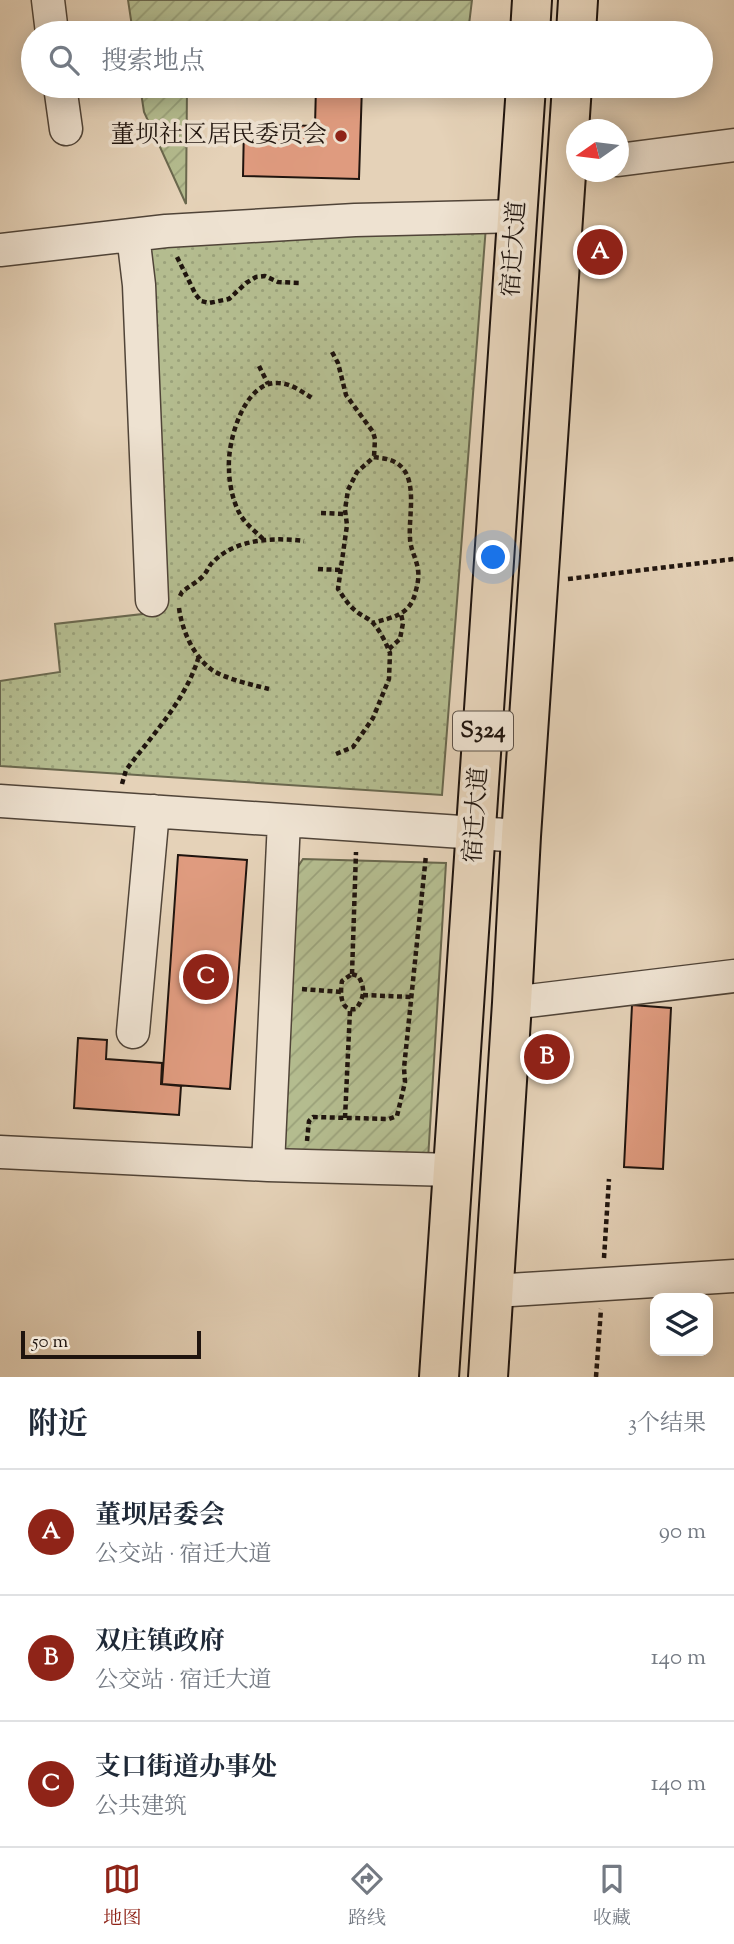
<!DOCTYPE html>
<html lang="zh">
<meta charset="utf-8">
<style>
body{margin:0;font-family:"Sorts Mill Goudy","Noto Serif SC",serif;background:#f6f6f7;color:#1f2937}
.controls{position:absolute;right:21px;bottom:21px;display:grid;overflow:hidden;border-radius:14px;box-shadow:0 4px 18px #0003}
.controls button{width:63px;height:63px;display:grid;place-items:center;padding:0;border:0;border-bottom:2px solid #e0e1e3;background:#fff;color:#1f2937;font:35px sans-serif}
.compass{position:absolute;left:566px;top:119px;width:63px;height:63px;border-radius:50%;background:#fff;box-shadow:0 4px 18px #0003;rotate:256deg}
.scale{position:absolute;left:21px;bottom:18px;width:180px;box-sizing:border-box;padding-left:7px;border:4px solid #1f140e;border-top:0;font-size:19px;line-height:24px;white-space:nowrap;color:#1f140e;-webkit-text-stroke:5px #eee2d1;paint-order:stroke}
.you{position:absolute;left:494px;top:558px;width:24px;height:24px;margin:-18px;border:5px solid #fff;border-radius:50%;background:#1a73e8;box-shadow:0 0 0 10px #1a73e833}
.badge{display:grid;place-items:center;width:46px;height:46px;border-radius:50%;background:#8f2418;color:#fff;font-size:23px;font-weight:700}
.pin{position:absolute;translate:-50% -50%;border:4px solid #fff;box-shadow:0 2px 7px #0006}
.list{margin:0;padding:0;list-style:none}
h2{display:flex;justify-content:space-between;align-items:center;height:91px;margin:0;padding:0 28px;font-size:30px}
h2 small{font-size:23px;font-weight:400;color:#747a83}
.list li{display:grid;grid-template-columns:46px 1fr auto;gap:21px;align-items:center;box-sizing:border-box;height:126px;padding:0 28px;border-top:2px solid #e0e1e3}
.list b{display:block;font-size:26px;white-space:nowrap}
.list p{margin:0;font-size:23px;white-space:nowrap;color:#747a83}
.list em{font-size:23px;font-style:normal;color:#747a83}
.icon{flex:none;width:38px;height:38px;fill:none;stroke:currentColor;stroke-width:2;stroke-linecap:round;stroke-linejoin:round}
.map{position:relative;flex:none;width:734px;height:1377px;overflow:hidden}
.search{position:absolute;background:#fff;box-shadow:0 4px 18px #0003;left:21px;right:21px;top:21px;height:77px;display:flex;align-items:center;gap:18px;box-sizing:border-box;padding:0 24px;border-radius:38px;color:#747a83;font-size:26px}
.sheet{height:469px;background:#fff}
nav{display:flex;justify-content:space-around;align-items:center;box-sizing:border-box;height:98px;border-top:2px solid #e0e1e3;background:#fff;font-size:19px;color:#747a83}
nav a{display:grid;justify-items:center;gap:4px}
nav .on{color:#8f2418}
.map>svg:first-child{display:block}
.grass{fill:url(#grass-dots);stroke:#6a684e;stroke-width:2}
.garden{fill:url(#garden-furrows);stroke:#6a684e;stroke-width:2}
.building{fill:#df9b7f;stroke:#1f140e;stroke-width:2}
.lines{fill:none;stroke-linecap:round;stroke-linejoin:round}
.minor-casing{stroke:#504438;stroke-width:35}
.major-casing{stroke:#1f140e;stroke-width:42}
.path{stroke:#1f140e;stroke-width:4.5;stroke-dasharray:5 3.5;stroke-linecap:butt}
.minor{stroke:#eee2d1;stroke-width:32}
.major{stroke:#e5d2b8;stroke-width:38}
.poi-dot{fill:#8f2418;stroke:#eee2d1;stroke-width:2.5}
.labels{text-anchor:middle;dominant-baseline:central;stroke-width:7;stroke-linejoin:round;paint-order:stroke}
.shield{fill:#eee2d1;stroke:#5d5248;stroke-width:2}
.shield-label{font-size:23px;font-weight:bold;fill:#1f140e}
.poi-label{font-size:24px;fill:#1f140e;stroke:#eee2d1;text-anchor:end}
.street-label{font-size:24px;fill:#1f140e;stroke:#eee2d1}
</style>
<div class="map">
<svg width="734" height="1377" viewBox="0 0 734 1377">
<defs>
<pattern id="grass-dots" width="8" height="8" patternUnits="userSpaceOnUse" patternTransform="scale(1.75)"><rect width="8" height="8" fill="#b4bc8f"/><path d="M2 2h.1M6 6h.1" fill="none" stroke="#9aa17a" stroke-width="1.8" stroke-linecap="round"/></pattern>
<pattern id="garden-furrows" width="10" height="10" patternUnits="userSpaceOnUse" patternTransform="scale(1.75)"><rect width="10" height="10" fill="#b4bc8f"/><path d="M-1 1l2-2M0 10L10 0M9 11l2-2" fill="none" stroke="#9aa17a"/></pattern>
</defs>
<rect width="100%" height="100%" fill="#e5d2b8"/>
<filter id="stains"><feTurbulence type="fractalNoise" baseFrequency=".00286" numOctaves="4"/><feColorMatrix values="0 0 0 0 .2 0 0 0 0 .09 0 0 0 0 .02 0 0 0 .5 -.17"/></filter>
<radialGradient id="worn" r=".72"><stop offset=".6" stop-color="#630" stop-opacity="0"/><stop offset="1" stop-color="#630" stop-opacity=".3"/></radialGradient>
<path class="grass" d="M 486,226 L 442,795 L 0,766 L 0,681 L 60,672 L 55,624 L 160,612 L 147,281 L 151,240 Z"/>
<path class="garden" d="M 128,0 L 472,0 L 468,33 L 133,33 Z
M 140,86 L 187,86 L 186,204 L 144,112 Z
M 303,859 L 446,863 L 428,1160 L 284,1157 L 297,868 Z"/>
<path class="building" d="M 316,86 L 362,86 L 359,179 L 243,176 L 244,124 L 315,126 Z
M 178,855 L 247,860 L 230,1089 L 162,1084 Z
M 632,1005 L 671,1008 L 663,1169 L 624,1167 Z
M 78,1038 L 107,1040 L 106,1059 L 162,1063 L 161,1084 L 181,1086 L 179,1115 L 74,1108 Z"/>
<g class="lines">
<defs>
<path id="minor" d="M 48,0 L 52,33
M 60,86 L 66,129
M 618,160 L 734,145
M 133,235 L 139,285 L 152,600
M 0,250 L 166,231 L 355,220 L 517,216
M 0,801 L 521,836
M 512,1003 L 734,976
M 133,1032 L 153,811
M 0,1152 L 268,1165 L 453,1170
M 268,1165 L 284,821
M 494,1291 L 734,1276"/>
<path id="major" d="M 530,33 L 532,0
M 576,33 L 578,0
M 439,1377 L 526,86
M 488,1377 L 512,1003 L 521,836 L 572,86"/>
</defs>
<use href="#minor" class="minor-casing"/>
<use href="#major" class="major-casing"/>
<path class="path" d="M 177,257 L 196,295 L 201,301 L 209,303 L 229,299 L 246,283 L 256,277 L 265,276 L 278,282 L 300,283
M 332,352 L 338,363 L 346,395 L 373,432 L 375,439 L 374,457
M 259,366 L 268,384
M 321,513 L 346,514
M 263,539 C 256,532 246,524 241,516 C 233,503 229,483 229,469 C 227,442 244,381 278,383 C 291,383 302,392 312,398
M 318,569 L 340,570
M 568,579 L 734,559
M 180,596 L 182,592 C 189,586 198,582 204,575 C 208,570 209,565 214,561 C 236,539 274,537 304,541
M 179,608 C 182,630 193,656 212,670 C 226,679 253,685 269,689
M 389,649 L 400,639 L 403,623 L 401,614
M 336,754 L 353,747 L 373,718 L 389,679 L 390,653 C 386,643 380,630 372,622 C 368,618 362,616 357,612 C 349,606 344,598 338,589 L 347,525 L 345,510 L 348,490 L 357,472 L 374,457 C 379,458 385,458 390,460 C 421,470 408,514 410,538 C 410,548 416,558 418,569 C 419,576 418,583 416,590 C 411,615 394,617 372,623
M 122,784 L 126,770 C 153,734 186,700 199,656
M 352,974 L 356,852
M 352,974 L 358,976 C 366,988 364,998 356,1009 C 340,1012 340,993 342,981 Z
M 302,989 L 341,992
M 363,995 L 412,997
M 345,1118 L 350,1010
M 307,1141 L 309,1121 L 313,1117 L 389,1119 L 397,1116 L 405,1082 L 404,1068 L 426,855
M 604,1258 L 609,1179
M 596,1377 L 601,1309"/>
<use href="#minor" class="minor"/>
<use href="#major" class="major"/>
</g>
<circle class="poi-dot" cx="341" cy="136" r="7"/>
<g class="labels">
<rect class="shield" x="453" y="711.5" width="60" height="39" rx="5"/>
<g class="shield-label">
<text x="483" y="731">S324</text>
</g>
<g class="poi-label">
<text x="327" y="136">董坝社区居民委员会</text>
</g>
<g class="street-label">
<text transform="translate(515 249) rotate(-86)">宿迁大道</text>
<text transform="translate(477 815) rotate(-86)">宿迁大道</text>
</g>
</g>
<rect width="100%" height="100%" filter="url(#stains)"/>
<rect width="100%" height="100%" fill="url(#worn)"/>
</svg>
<div class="controls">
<button><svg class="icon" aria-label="layers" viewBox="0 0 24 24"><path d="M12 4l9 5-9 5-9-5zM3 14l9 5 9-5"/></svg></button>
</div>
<svg class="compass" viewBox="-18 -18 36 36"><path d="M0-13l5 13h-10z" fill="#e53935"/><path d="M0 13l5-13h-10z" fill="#747a83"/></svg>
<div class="scale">50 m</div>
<div class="you"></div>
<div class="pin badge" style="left:600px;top:252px">A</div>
<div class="pin badge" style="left:547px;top:1057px">B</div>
<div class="pin badge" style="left:206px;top:977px">C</div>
<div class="search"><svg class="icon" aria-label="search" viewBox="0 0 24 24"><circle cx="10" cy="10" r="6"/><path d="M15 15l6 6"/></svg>搜索地点</div>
</div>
<section class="sheet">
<h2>附近<small>3个结果</small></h2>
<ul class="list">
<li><span class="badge">A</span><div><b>董坝居委会</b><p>公交站 · 宿迁大道</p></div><em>90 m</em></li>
<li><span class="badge">B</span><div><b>双庄镇政府</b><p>公交站 · 宿迁大道</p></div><em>140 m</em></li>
<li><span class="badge">C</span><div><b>支口街道办事处</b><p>公共建筑</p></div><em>140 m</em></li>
</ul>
</section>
<nav>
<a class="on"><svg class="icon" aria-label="map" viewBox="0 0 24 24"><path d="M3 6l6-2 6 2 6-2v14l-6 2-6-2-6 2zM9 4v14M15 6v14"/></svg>地图</a>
<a><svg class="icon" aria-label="directions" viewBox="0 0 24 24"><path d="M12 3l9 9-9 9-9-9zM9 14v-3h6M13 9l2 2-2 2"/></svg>路线</a>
<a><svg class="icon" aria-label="saved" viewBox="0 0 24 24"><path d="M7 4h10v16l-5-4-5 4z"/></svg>收藏</a>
</nav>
